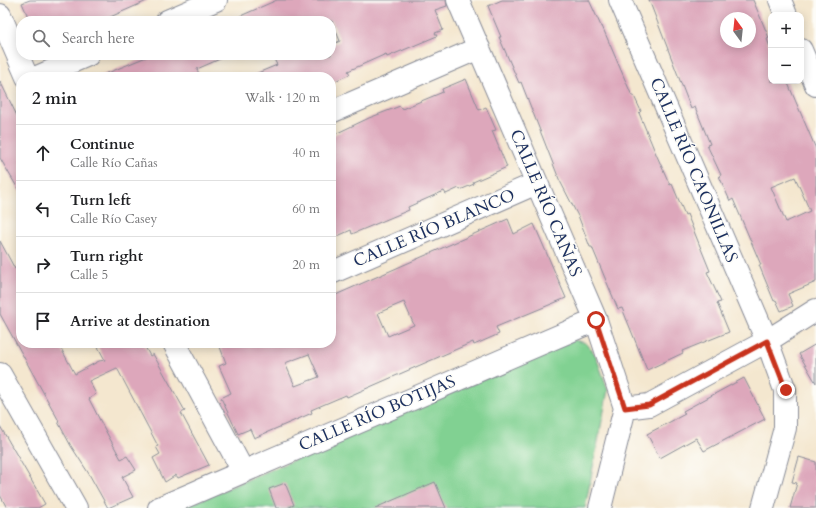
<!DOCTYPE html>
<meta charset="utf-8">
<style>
body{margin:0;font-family:Cardo,serif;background:#f6f6f6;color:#202124}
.controls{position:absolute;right:12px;top:12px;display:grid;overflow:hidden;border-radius:8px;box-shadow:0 2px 10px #0003}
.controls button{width:36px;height:36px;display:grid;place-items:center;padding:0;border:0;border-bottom:1px solid #e0e0e0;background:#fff;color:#202124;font:20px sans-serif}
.compass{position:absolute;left:720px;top:12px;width:36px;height:36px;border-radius:50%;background:#fff;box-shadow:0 2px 10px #0003;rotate:345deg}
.stop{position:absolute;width:12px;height:12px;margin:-9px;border:3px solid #c8321e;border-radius:50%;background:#fff}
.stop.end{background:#c8321e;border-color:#fff;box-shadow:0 1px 4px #0008}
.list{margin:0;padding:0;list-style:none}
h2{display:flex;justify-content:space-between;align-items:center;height:52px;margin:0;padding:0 16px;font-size:17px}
h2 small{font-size:13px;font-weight:400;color:#757577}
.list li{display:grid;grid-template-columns:26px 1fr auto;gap:12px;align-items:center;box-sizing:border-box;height:56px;padding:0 16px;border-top:1px solid #e0e0e0}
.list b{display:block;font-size:15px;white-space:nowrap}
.list p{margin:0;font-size:13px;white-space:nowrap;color:#757577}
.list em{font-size:13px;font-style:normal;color:#757577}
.icon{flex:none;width:22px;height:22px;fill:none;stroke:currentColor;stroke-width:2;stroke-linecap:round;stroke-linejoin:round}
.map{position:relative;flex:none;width:816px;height:508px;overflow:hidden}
.search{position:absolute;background:#fff;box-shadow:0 2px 10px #0003;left:16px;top:16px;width:320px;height:44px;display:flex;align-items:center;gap:10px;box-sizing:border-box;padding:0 14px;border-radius:16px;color:#757577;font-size:15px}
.panel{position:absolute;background:#fff;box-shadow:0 2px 10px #0003;left:16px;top:72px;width:320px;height:276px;border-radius:16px}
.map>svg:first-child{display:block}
.green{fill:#81d192;stroke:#4e8078}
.building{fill:#dda7bb;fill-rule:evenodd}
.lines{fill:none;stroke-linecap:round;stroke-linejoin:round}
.minor-casing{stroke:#888b96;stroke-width:24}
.minor{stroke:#fff;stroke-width:22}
.route{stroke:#c8321e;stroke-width:5}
.labels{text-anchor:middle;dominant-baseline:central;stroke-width:3;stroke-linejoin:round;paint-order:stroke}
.street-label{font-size:17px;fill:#1b2f5e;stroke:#fdfcf7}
</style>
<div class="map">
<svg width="816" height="508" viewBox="0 0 816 508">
<rect width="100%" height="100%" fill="#fdfcf7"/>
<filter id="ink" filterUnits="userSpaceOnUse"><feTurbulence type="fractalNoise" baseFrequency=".025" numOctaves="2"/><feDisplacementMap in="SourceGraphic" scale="8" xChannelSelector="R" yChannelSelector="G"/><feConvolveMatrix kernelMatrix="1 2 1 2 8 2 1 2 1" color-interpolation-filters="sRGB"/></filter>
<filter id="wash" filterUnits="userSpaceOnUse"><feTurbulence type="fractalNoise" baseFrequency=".012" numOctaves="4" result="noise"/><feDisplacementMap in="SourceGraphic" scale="16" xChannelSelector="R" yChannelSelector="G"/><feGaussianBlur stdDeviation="0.9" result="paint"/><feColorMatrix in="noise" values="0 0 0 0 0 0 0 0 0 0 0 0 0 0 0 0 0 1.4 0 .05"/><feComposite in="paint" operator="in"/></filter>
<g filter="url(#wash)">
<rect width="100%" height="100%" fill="#f4e7cf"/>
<path class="green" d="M 574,340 L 586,343 L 595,354 L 608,390 L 585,508 L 182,508 Z"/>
<g id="blocks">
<path class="building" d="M 30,0 L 149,0 L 101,21 L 30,21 L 22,3 Z
M 277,0 L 446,0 L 447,6 L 435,10 L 443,30 L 435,33 L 437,36 L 387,57 L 386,54 L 348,71 L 350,74 L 331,83 L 331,77 L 248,77 L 277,65 L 272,55 L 331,55 L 331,45 L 340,41 L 332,21 L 229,21 Z
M 502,0 L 589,0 L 601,26 L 602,26 L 632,96 L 634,96 L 641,111 L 639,113 L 656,154 L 670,185 L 672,184 L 685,215 L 687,214 L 710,271 L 707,272 L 721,302 L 717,303 L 729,332 L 682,351 L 683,353 L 647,370 L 622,308 L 618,309 L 592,247 L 590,247 L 579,218 L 559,179 L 521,82 L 519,83 L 499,37 L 501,37 L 488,6 Z
M 649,0 L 753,0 L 769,38 L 767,39 L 771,50 L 771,81 L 787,81 L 816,149 L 816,282 L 788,294 L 793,306 L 781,311 L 776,300 L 774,301 L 759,265 L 761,265 L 733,199 L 730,201 L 719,176 L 721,175 L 707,145 L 710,144 L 695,107 L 691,109 ZM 726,18 L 750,18 L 750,42 L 726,42 ZM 795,177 L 810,211 L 786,222 L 771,187 Z
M 151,55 L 229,55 L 197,69 L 200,77 L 98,77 Z
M 466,79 L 479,110 L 486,107 L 496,130 L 492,131 L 507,167 L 473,182 L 474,184 L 460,190 L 459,188 L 446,194 L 444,191 L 408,207 L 409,210 L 352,234 L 351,230 L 331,239 L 331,136 L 369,118 L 400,106 L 402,109 L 443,92 L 442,89 Z
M 0,81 L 21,124 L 21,194 L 0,158 Z
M 508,219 L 514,234 L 534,224 L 566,298 L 496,327 L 499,334 L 474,345 L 473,342 L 347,397 L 346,395 L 311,410 L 312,413 L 254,438 L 250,429 L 238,434 L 221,398 L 231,393 L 219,366 L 226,363 L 220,347 L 228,343 L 331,343 L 331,297 ZM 404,302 L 414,325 L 388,336 L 378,313 ZM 309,354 L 319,377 L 295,386 L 285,363 Z
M 0,241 L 15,269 L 21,265 L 21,343 L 58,343 L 75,374 L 99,361 L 105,360 L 98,347 L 105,343 L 143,343 L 150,356 L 153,354 L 185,411 L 181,413 L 209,465 L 178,478 L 176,475 L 165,482 L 153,458 L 160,454 L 156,447 L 158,446 L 117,368 L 89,381 L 96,394 L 89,399 L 104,428 L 121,459 L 127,456 L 136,470 L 122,477 L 133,497 L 108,508 L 89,474 L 71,446 L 58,422 L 59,421 L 0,314 Z
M 816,344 L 816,383 L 799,354 Z
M 744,378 L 765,419 L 704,451 L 696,438 L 660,458 L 647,434 L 685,414 L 683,411 Z
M 0,426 L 45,504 L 38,508 L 7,508 L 0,495 Z
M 799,457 L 816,462 L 816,508 L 790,508 L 797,483 L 792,482 Z
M 435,482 L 446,508 L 375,508 Z
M 285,483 L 294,505 L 287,508 L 276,508 L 269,489 Z"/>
</g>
</g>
<g filter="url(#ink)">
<use href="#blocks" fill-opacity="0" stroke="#888b96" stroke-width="1"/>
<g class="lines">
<defs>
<path id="minor" d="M 458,0 L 596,320 L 625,408
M 620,0 L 767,341 L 785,390 L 785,428 L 763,508
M 780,0 L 786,15
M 0,15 L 27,77
M 167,21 L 216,0
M 801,50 L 816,85
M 37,77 L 88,55
M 331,112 L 479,48
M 331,273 L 537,183
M 174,343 L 243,471
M 0,374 L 76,508
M 625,408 L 649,405 L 767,341 L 816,310
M 159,508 L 596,320
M 600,508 L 625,408"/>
</defs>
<use href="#minor" class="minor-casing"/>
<use href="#minor" class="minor"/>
</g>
</g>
<g class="lines" filter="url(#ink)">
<path class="route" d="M 596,320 L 625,408 L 649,405 L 767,341 L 786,390"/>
</g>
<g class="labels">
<g class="street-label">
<text transform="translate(694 170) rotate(67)">CALLE RÍO CAONILLAS</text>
<text transform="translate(546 203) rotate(67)">CALLE RÍO CAÑAS</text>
<text transform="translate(434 228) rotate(-23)">CALLE RÍO BLANCO</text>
<text transform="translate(377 413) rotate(-23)">CALLE RÍO BOTIJAS</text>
</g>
</g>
</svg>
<div class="controls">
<button>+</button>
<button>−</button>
</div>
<svg class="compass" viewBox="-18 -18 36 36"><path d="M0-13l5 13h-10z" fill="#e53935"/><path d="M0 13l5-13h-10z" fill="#757577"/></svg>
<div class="stop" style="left:596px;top:320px"></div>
<div class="stop end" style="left:786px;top:390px"></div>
<div class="search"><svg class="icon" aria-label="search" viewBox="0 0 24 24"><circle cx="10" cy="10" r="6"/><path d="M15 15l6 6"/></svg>Search here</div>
<section class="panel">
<h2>2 min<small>Walk · 120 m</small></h2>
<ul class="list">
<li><svg class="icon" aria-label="ahead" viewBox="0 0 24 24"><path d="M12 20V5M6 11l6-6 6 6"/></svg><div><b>Continue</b><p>Calle Río Cañas</p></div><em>40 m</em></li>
<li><svg class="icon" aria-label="left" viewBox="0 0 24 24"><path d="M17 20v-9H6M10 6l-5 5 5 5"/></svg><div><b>Turn left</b><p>Calle Río Casey</p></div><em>60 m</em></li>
<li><svg class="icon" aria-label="right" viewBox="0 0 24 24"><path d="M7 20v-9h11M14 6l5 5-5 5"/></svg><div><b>Turn right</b><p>Calle 5</p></div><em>20 m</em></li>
<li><svg class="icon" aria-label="arrive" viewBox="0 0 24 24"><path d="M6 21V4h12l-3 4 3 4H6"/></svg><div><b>Arrive at destination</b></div></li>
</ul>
</section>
</div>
